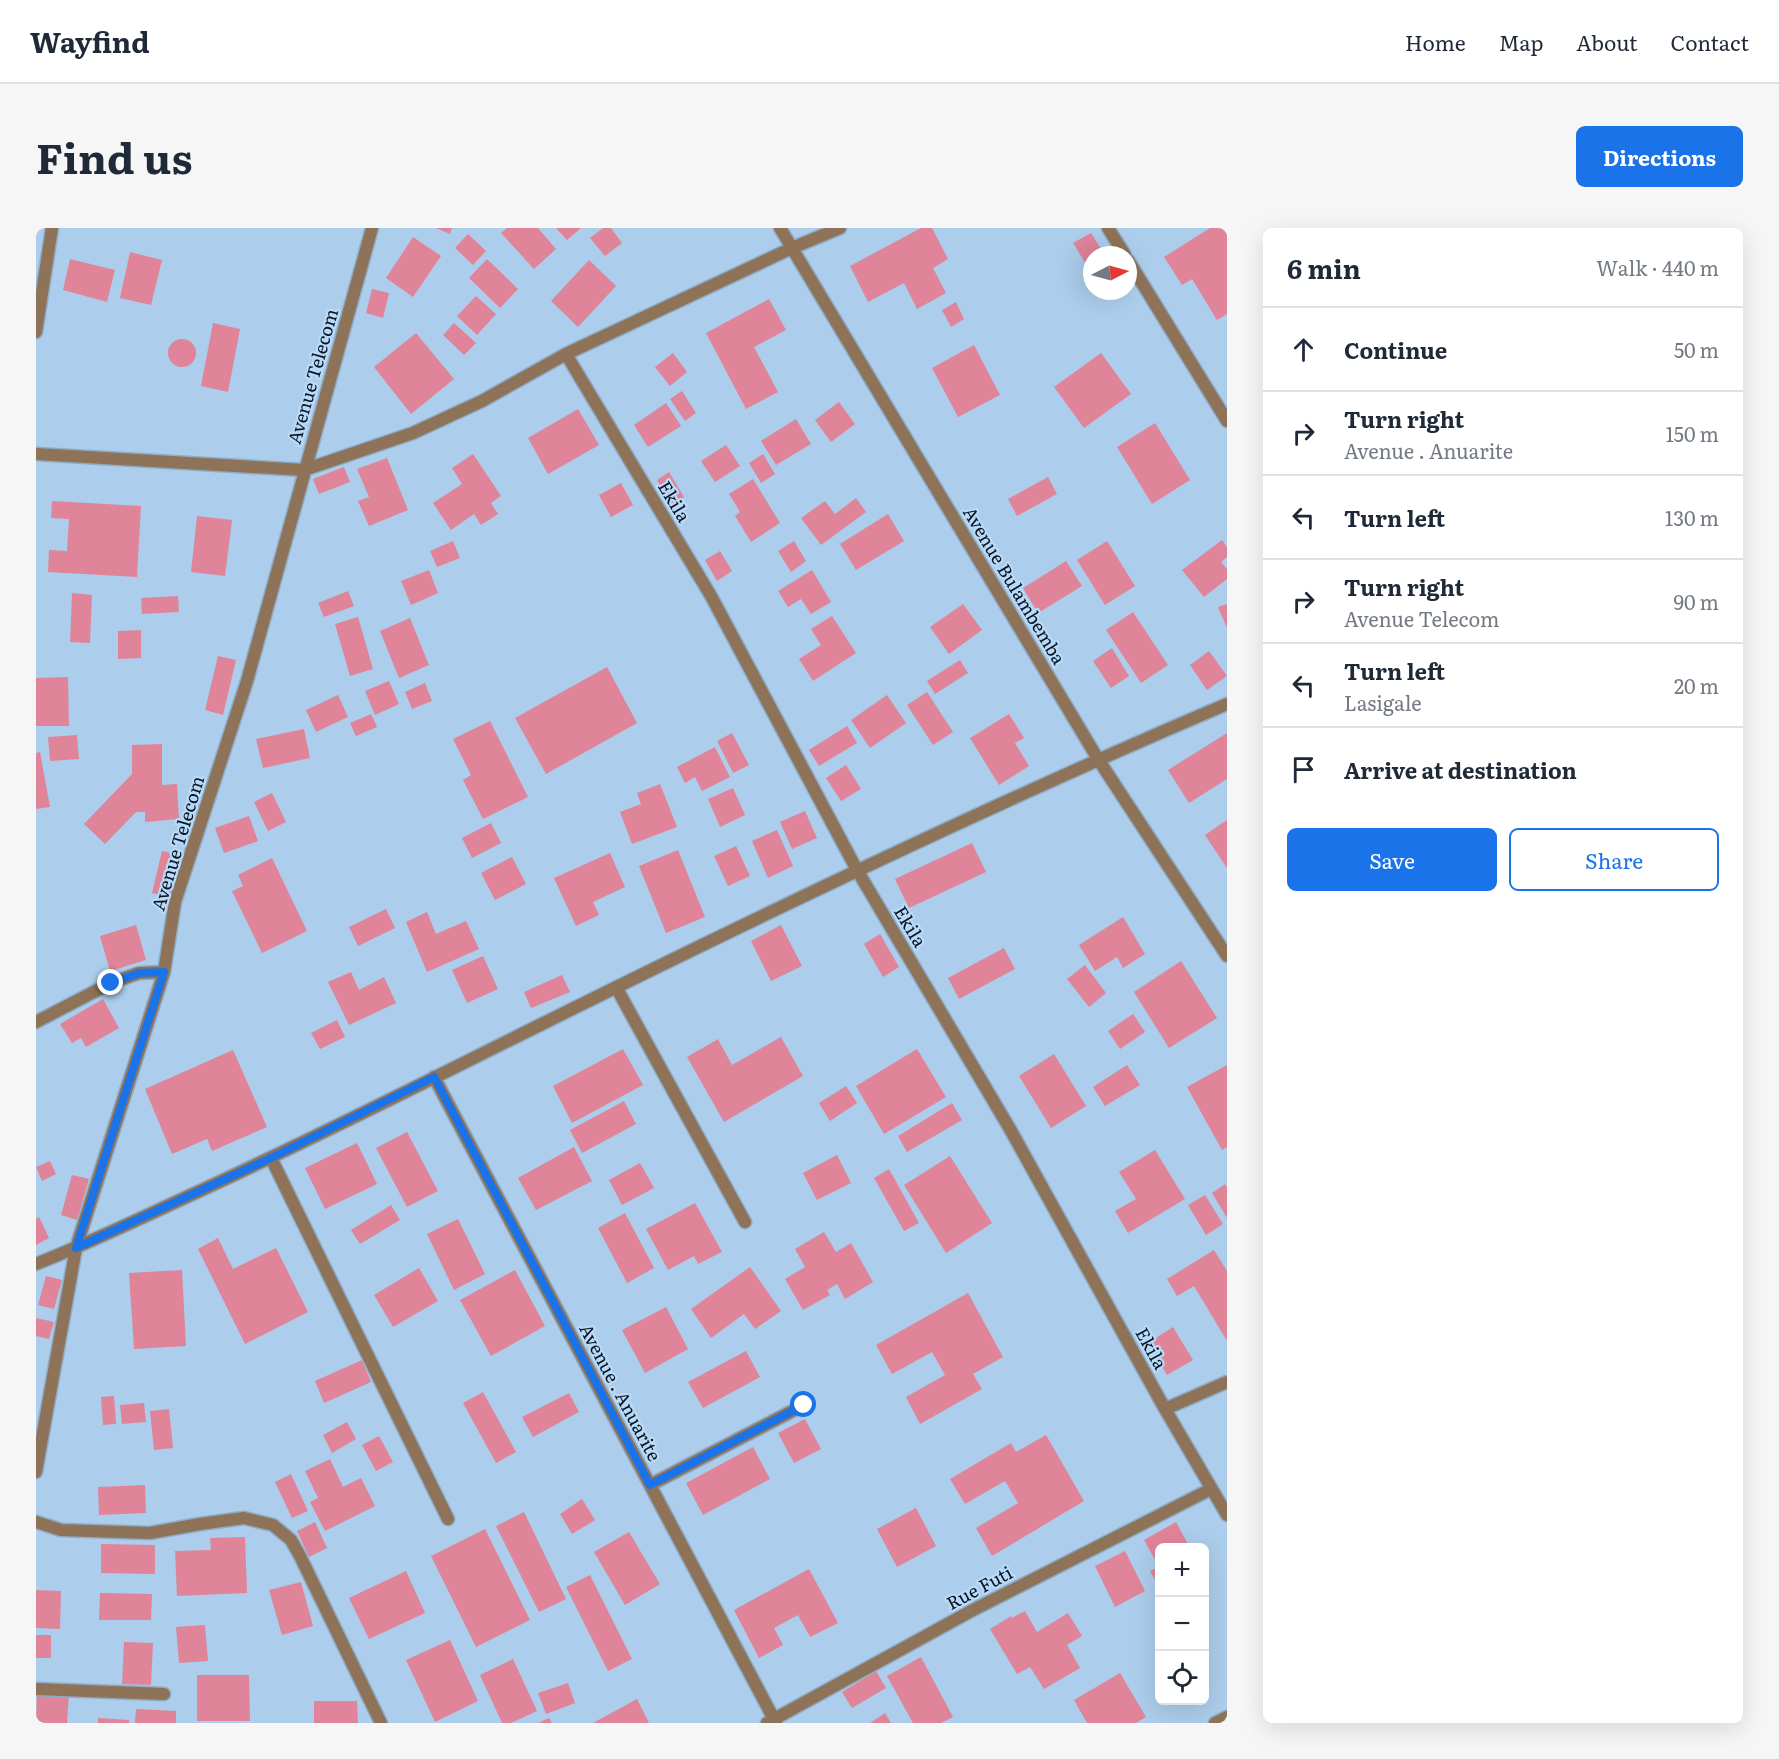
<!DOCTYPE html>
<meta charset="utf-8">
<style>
body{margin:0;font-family:Literata,serif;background:#f6f6f7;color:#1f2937}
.controls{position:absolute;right:18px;bottom:18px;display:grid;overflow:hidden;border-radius:9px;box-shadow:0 6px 24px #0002}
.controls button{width:54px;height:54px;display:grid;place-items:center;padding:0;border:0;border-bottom:2px solid #e0e1e3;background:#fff;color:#1f2937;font:30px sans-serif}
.compass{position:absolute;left:1047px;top:18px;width:54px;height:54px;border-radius:50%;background:#fff;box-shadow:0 6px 24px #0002;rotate:84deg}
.stop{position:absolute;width:18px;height:18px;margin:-14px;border:4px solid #1a73e8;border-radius:50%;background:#fff}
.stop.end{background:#1a73e8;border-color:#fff;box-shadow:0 2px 6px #0008}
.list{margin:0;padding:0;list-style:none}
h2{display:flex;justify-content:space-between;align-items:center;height:78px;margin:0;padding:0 24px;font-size:26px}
h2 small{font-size:20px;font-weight:400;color:#747a83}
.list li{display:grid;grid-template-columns:39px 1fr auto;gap:18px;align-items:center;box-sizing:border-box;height:84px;padding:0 24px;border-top:2px solid #e0e1e3}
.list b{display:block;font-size:22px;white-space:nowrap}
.list p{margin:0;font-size:20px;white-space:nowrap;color:#747a83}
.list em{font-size:20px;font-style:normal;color:#747a83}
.actions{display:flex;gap:12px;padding:18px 24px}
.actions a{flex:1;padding:14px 0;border:2px solid #1a73e8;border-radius:9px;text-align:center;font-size:21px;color:#1a73e8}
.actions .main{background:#1a73e8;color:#fff}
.icon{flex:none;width:33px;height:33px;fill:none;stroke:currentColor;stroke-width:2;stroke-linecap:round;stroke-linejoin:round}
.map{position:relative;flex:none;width:1191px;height:1495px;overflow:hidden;border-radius:9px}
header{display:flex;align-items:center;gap:36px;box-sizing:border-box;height:84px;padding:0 30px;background:#fff;border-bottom:2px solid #e0e1e3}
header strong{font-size:28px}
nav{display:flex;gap:33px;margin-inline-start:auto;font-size:21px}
.intro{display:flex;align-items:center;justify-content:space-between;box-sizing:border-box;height:144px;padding:0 36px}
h1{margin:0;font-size:42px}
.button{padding:15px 27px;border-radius:9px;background:#1a73e8;color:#fff;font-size:21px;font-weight:700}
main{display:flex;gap:36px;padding:0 36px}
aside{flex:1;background:#fff;border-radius:9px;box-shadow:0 6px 24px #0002}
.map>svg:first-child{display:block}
.building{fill:#e08499}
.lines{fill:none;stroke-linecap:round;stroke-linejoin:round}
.minor-casing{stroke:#8eacc6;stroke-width:15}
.minor{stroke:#8e7358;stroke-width:12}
.route{stroke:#1a73e8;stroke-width:8}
.labels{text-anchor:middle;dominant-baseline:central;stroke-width:4.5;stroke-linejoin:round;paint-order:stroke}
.street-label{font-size:18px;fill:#08141f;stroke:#b9daf9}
</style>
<header>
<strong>Wayfind</strong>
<nav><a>Home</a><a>Map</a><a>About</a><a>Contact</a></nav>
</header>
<div class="intro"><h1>Find us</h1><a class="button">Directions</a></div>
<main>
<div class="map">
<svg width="1191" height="1495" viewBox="0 0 1191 1495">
<rect width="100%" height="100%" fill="#accdeb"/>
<path class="building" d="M 400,0 L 416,0 L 414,6 Z
M 471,0 L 502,0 L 520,21 L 498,41 L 465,5 Z
M 520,0 L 545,0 L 531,12 Z
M 567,0 L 575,0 L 586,15 L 569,28 L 554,10 Z
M 885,0 L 896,0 L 912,31 L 897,40 L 910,65 L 881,81 L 868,55 L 832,74 L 814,38 Z
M 1174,0 L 1191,0 L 1191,86 L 1181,92 L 1156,51 L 1146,57 L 1128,29 Z
M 1055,5 L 1069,27 L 1056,27 L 1056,39 L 1053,41 L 1037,15 Z
M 432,6 L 450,23 L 437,37 L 419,20 Z
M 377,9 L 405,28 L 377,69 L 350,50 Z
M 94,24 L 126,32 L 115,77 L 84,70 Z
M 34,31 L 79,42 L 71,74 L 27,62 Z
M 451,31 L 482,61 L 464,80 L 433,50 Z
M 553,32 L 580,58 L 542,99 L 515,73 Z
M 336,61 L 353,65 L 347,90 L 330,85 Z
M 440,68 L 460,86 L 441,107 L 421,88 Z
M 733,71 L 750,102 L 718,119 L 742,164 L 710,181 L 670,105 Z
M 920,74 L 928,91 L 915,99 L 906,82 Z
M 177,95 L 204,101 L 192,164 L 165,158 Z
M 418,95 L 440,115 L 428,127 L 407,107 Z
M 380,105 L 418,151 L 375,186 L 338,139 Z
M132 125a14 14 0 1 1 28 0a14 14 0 1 1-28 0Z
M 938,117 L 964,167 L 922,189 L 896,140 Z
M 637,125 L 651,144 L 634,158 L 619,139 Z
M 1065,125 L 1095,166 L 1048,200 L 1018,159 Z
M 646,163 L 660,185 L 649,193 L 634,171 Z
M 803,174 L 819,196 L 795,214 L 779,192 Z
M 630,175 L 645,198 L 612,219 L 598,197 Z
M 542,181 L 563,217 L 512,246 L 492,210 Z
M 760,191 L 775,216 L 740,237 L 725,213 Z
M 1119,195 L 1154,252 L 1116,276 L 1081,219 Z
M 690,217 L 704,238 L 679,254 L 665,233 Z
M 437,226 L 465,268 L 455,275 L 462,286 L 445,297 L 438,286 L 415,302 L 397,275 L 426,256 L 416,240 Z
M 727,226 L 739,246 L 725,255 L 713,235 Z
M 351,230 L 372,282 L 333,298 L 322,273 L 333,269 L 321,241 Z
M 308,239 L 314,254 L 283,266 L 277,251 Z
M 633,244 L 648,269 L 635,277 L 621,252 Z
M 1012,249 L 1021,266 L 981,288 L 972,271 Z
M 717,251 L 744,295 L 715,314 L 699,288 L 704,284 L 693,266 Z
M 585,255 L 597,277 L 575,289 L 563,267 Z
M 820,270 L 830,284 L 785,317 L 765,290 L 789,273 L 799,286 Z
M 16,273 L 105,278 L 101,349 L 12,344 L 13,322 L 31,323 L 33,291 L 15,290 Z
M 852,286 L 868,313 L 820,342 L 804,316 Z
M 161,288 L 196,292 L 189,348 L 155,344 Z
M 1186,312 L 1191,319 L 1191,329 L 1185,334 L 1191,341 L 1191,351 L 1168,369 L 1146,342 Z
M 417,313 L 424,330 L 401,339 L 394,323 Z
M 758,313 L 770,333 L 755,344 L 742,323 Z
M 1071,313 L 1099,358 L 1069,377 L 1041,332 Z
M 684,323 L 696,343 L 681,353 L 669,332 Z
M 1030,333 L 1046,358 L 1002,385 L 987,360 Z
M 393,342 L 402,365 L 375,377 L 365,353 Z
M 776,342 L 795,374 L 775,386 L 765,371 L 752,379 L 742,363 Z
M 312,363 L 318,378 L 288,389 L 282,375 Z
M 36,365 L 56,367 L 54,415 L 34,414 Z
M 142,368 L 143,384 L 106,386 L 105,370 Z
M 927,376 L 946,402 L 913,426 L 894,399 Z
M 1191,376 L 1191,400 L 1182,379 Z
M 1097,384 L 1132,437 L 1105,455 L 1070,402 Z
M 796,388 L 820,425 L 777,453 L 763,431 L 785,417 L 775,401 Z
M 322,389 L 337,441 L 314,448 L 299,396 Z
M 374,390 L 393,437 L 363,450 L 344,403 Z
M 105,402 L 105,430 L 82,431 L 82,403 Z
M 1076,420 L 1093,448 L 1075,460 L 1057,433 Z
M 1173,423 L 1191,448 L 1171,462 L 1154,437 Z
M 182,428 L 200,432 L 187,487 L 169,482 Z
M 924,432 L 932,445 L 899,466 L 891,453 Z
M 571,439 L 601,495 L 510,546 L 479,490 Z
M 32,449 L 33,498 L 0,498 L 0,450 Z
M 353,453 L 363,476 L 339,487 L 329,463 Z
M 389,455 L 396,473 L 376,481 L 369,464 Z
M 891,464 L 917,504 L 897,517 L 871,477 Z
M 302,467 L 312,489 L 280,504 L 270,482 Z
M 851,467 L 870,495 L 834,520 L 815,492 Z
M 335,486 L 341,499 L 320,508 L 314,495 Z
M 973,486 L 988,510 L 979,515 L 993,538 L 963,557 L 934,510 Z
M 454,493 L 492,569 L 447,591 L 427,552 L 435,547 L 417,511 Z
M 811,498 L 821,515 L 783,538 L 773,522 Z
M 268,501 L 274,530 L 227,540 L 220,511 Z
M 696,505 L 713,537 L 697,545 L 681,513 Z
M 1191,505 L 1191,551 L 1153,575 L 1132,542 Z
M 41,507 L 43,531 L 14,533 L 12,509 Z
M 126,516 L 126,557 L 141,556 L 143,591 L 109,594 L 109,584 L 100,584 L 69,616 L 48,596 L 96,546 L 96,517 Z
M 679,519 L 694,549 L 666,563 L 659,549 L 649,555 L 641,539 Z
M 4,524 L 14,579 L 0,581 L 0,525 Z
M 810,537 L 825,561 L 805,573 L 790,550 Z
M 624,556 L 641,599 L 596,616 L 584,584 L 605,576 L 601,565 Z
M 697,560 L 709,587 L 684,599 L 672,571 Z
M 236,565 L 250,594 L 232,603 L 218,574 Z
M 769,583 L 781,610 L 756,621 L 744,594 Z
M 213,588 L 222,613 L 188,625 L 179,600 Z
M 1191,592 L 1191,640 L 1169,607 Z
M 455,595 L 465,615 L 436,630 L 426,610 Z
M 741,602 L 757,638 L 732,650 L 716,613 Z
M 936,615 L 950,644 L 873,680 L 859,651 Z
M 700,618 L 714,648 L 692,658 L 678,628 Z
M 642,622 L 669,689 L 630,705 L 603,638 Z
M 126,623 L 144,627 L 133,669 L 116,665 Z
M 574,625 L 589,659 L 557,674 L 563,687 L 540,698 L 518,650 Z
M 476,629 L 490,656 L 459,672 L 445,645 Z
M 236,630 L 271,703 L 226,725 L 196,663 L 207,658 L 202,647 Z
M 350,681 L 359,700 L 322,718 L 313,699 Z
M 391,684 L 400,706 L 430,693 L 443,721 L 391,744 L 370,694 Z
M 1087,689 L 1109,726 L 1087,740 L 1081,729 L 1059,743 L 1043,717 Z
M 100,697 L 110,732 L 74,743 L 64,708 Z
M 745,697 L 766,738 L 735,753 L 715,713 Z
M 844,706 L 863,739 L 847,749 L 828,716 Z
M 968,720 L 979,741 L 923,771 L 912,750 Z
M 447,728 L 462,761 L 431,775 L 416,742 Z
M 1145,733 L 1181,790 L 1133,820 L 1098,764 Z
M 1049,737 L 1070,765 L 1053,779 L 1031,751 Z
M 315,744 L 323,762 L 348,749 L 360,775 L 313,797 L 292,754 Z
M 526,747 L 534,764 L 495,780 L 488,764 Z
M 67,771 L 83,800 L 50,819 L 45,810 L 36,815 L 24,796 Z
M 1097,786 L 1109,804 L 1084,821 L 1072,803 Z
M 301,792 L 309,809 L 284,821 L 275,805 Z
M 745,809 L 767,848 L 688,894 L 651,829 L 682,811 L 696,837 Z
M 587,821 L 607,857 L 536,895 L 517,858 Z
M 881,821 L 910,869 L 848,906 L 820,858 Z
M 197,822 L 231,899 L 176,923 L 171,911 L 136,926 L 109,861 Z
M 1018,826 L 1050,878 L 1015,900 L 983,848 Z
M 1091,837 L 1104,857 L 1069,878 L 1057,859 Z
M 1191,837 L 1191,919 L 1186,922 L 1151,859 Z
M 810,858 L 821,875 L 794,893 L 783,875 Z
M 588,873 L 600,896 L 546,925 L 534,902 Z
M 916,875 L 926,892 L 871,924 L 862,908 Z
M 371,904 L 402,963 L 371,979 L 340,920 Z
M 321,915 L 341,956 L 289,981 L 269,940 Z
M 538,919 L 556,953 L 500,982 L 482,950 Z
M 1119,922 L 1149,971 L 1092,1005 L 1079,983 L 1100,971 L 1083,944 Z
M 801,927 L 815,955 L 781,972 L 767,945 Z
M 914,928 L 956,995 L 910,1025 L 868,957 Z
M 14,933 L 20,946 L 6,953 L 0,939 Z
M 604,935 L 618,960 L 586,977 L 573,952 Z
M 853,941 L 883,995 L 868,1003 L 838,950 Z
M 36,947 L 53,951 L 41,992 L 25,987 Z
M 1189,956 L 1191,959 L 1191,990 L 1176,965 Z
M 1169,967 L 1187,996 L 1170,1007 L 1152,977 Z
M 659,975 L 686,1024 L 662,1036 L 658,1028 L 632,1042 L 610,1001 Z
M 355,977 L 364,992 L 324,1016 L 315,1002 Z
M 589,985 L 618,1040 L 591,1055 L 562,1000 Z
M 3,989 L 13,1010 L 0,1017 L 0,991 Z
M 422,991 L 449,1046 L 418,1062 L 391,1006 Z
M 788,1004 L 800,1024 L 815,1015 L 837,1054 L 809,1071 L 801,1056 L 791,1062 L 794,1067 L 767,1082 L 749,1051 L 769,1039 L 759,1021 Z
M 182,1010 L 197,1041 L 240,1020 L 272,1084 L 209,1116 L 162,1021 Z
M 1178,1022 L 1191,1043 L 1191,1113 L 1158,1058 L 1141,1068 L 1131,1051 Z
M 714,1039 L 745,1083 L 719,1101 L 708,1086 L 675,1110 L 655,1081 Z
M 383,1040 L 402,1073 L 357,1099 L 338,1067 Z
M 146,1042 L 150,1118 L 98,1121 L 93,1045 Z
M 479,1042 L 509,1098 L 455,1128 L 424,1072 Z
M 10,1048 L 26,1052 L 18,1081 L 2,1077 Z
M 932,1065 L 967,1129 L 937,1146 L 946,1161 L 884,1196 L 870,1169 L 909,1147 L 896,1124 L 856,1146 L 840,1117 Z
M 630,1079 L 652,1121 L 609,1145 L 586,1102 Z
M 0,1090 L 18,1094 L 13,1111 L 0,1108 Z
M 1137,1099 L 1157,1132 L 1131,1147 L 1112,1115 Z
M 710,1123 L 724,1149 L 667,1180 L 652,1154 Z
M 326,1132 L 335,1154 L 288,1175 L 279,1153 Z
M 447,1164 L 480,1224 L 460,1235 L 427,1175 Z
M 533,1165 L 543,1184 L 497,1209 L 486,1189 Z
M 78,1168 L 80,1196 L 67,1197 L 65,1169 Z
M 108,1175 L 110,1194 L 86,1196 L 84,1177 Z
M 133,1181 L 137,1220 L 118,1222 L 114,1183 Z
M 769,1191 L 785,1221 L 758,1235 L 742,1205 Z
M 311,1194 L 320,1211 L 296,1225 L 287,1207 Z
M 1010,1207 L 1048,1273 L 956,1328 L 940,1300 L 982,1275 L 969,1253 L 929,1276 L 914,1251 L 975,1215 L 980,1224 Z
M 343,1208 L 357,1234 L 340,1243 L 326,1217 Z
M 717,1219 L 734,1251 L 667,1287 L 650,1255 Z
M 294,1231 L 307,1259 L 325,1250 L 339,1278 L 289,1303 L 274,1274 L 282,1270 L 269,1243 Z
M 255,1246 L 272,1283 L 256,1290 L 239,1254 Z
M 109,1257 L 110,1285 L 63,1287 L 62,1259 Z
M 546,1271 L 559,1292 L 536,1306 L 524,1286 Z
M 880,1280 L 900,1318 L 861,1339 L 841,1301 Z
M 488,1284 L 530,1371 L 503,1384 L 460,1298 Z
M 279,1294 L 291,1320 L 273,1329 L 261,1303 Z
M 1140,1294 L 1154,1320 L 1124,1320 L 1124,1360 L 1114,1343 L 1123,1339 L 1108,1312 Z
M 449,1301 L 494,1392 L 440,1419 L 395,1328 Z
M 593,1304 L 624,1356 L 589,1377 L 558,1324 Z
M 209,1309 L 211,1365 L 141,1368 L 139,1323 L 175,1322 L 174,1310 Z
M 65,1316 L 119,1317 L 119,1346 L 65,1345 Z
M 1089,1323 L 1109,1363 L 1079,1379 L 1059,1338 Z
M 773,1341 L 802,1395 L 774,1409 L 762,1387 L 738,1400 L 747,1417 L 723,1430 L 698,1382 Z
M 370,1343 L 389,1385 L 333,1411 L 313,1370 Z
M 1168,1346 L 1174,1356 L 1168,1359 Z
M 554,1347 L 596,1431 L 572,1443 L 530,1359 Z
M 265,1354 L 277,1398 L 246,1407 L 233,1362 Z
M 0,1362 L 25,1363 L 24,1401 L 0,1400 Z
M 64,1365 L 116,1366 L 115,1392 L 63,1392 Z
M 989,1383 L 1001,1404 L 1032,1385 L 1046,1408 L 1031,1417 L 1044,1440 L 1008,1461 L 994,1439 L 981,1446 L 954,1401 L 975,1388 L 976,1390 Z
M 169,1397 L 172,1433 L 143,1435 L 140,1399 Z
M 0,1407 L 15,1407 L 15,1430 L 0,1430 Z
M 414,1412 L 442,1473 L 399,1494 L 370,1432 Z
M 88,1414 L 117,1415 L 115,1457 L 86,1456 Z
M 885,1429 L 917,1489 L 905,1495 L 877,1495 L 851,1448 Z
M 477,1431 L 501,1483 L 475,1495 L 466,1495 L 444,1447 Z
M 840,1443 L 850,1460 L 816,1480 L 806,1464 Z
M 1084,1445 L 1110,1489 L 1100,1495 L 1051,1495 L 1038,1472 Z
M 161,1447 L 213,1447 L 214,1493 L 161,1493 Z
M 532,1455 L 539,1475 L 510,1486 L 502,1465 Z
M 1,1465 L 33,1467 L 31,1495 L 0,1495 Z
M 601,1471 L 613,1495 L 557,1495 Z
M 278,1473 L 321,1473 L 322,1495 L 278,1495 Z
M 100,1481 L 140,1483 L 140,1495 L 99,1495 Z
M 849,1485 L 855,1495 L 834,1495 Z
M 62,1490 L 93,1492 L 93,1495 L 62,1495 Z
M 513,1490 L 516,1495 L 502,1495 Z"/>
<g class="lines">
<defs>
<path id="minor" d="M 744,0 L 1062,531 L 1191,728
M 1072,0 L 1089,27
M 1092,32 L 1191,193
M 0,104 L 16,0
M 530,126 L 675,368 L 821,642 L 974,901 L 1129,1181 L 1191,1287
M 0,226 L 268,242 L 377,205 L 446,173 L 530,126 L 756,20 L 804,0
M 580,759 L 709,994
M 0,794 L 75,755 L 103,745 L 128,744
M 398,849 L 740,1495
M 235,930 L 412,1291
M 0,1036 C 53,1015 105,990 157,966 C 275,912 391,853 508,795 C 733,683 960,574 1191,476
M 1129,1181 L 1191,1154
M 0,1244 L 40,1020 L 128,744 L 139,674 L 211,453 L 336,0
M 614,1257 L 768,1177
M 0,1294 L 25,1302 L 114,1305 L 164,1296 L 208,1290 L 237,1297 L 255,1312 L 264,1328 L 345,1495
M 0,1461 L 128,1466
M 731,1495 L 937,1382 L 1175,1261
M 1179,1495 L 1191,1489"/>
</defs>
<use href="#minor" class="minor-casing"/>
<use href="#minor" class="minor"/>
</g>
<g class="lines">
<path class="route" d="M 75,755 L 103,745 L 128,744 L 40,1020 L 235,930 L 398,849 L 614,1257 L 768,1177"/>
</g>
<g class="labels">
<g class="street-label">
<text transform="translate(276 148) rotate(-74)">Avenue Telecom</text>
<text transform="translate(639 273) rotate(59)">Ekila</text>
<text transform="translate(979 357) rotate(59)">Avenue Bulambemba</text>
<text transform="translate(141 615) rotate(-73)">Avenue Telecom</text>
<text transform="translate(875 698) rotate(59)">Ekila</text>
<text transform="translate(1116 1120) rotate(61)">Ekila</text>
<text transform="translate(585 1164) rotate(62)">Avenue . Anuarite</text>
<text transform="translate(943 1359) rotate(-28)">Rue Futi</text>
</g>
</g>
</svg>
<div class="controls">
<button>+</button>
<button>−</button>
<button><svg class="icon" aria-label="locate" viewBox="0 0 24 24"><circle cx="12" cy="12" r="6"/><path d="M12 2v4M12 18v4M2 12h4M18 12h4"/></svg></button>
</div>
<svg class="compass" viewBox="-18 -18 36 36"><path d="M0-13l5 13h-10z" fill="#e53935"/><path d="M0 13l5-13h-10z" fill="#747a83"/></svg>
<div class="stop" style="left:768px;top:1177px"></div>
<div class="stop end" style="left:75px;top:755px"></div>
</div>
<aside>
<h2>6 min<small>Walk · 440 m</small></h2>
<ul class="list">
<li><svg class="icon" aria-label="ahead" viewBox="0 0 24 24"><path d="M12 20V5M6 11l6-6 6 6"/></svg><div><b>Continue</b></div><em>50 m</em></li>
<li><svg class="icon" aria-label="right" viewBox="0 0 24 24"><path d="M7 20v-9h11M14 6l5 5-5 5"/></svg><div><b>Turn right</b><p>Avenue . Anuarite</p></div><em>150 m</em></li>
<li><svg class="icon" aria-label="left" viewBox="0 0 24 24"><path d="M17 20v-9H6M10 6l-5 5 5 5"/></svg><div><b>Turn left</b></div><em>130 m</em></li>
<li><svg class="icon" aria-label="right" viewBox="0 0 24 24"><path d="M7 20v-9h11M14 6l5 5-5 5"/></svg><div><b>Turn right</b><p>Avenue Telecom</p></div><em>90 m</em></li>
<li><svg class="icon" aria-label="left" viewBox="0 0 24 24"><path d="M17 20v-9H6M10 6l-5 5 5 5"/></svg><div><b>Turn left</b><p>Lasigale</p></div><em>20 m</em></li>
<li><svg class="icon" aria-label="arrive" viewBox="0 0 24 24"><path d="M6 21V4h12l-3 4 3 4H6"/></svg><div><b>Arrive at destination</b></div></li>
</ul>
<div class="actions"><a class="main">Save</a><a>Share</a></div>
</aside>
</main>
